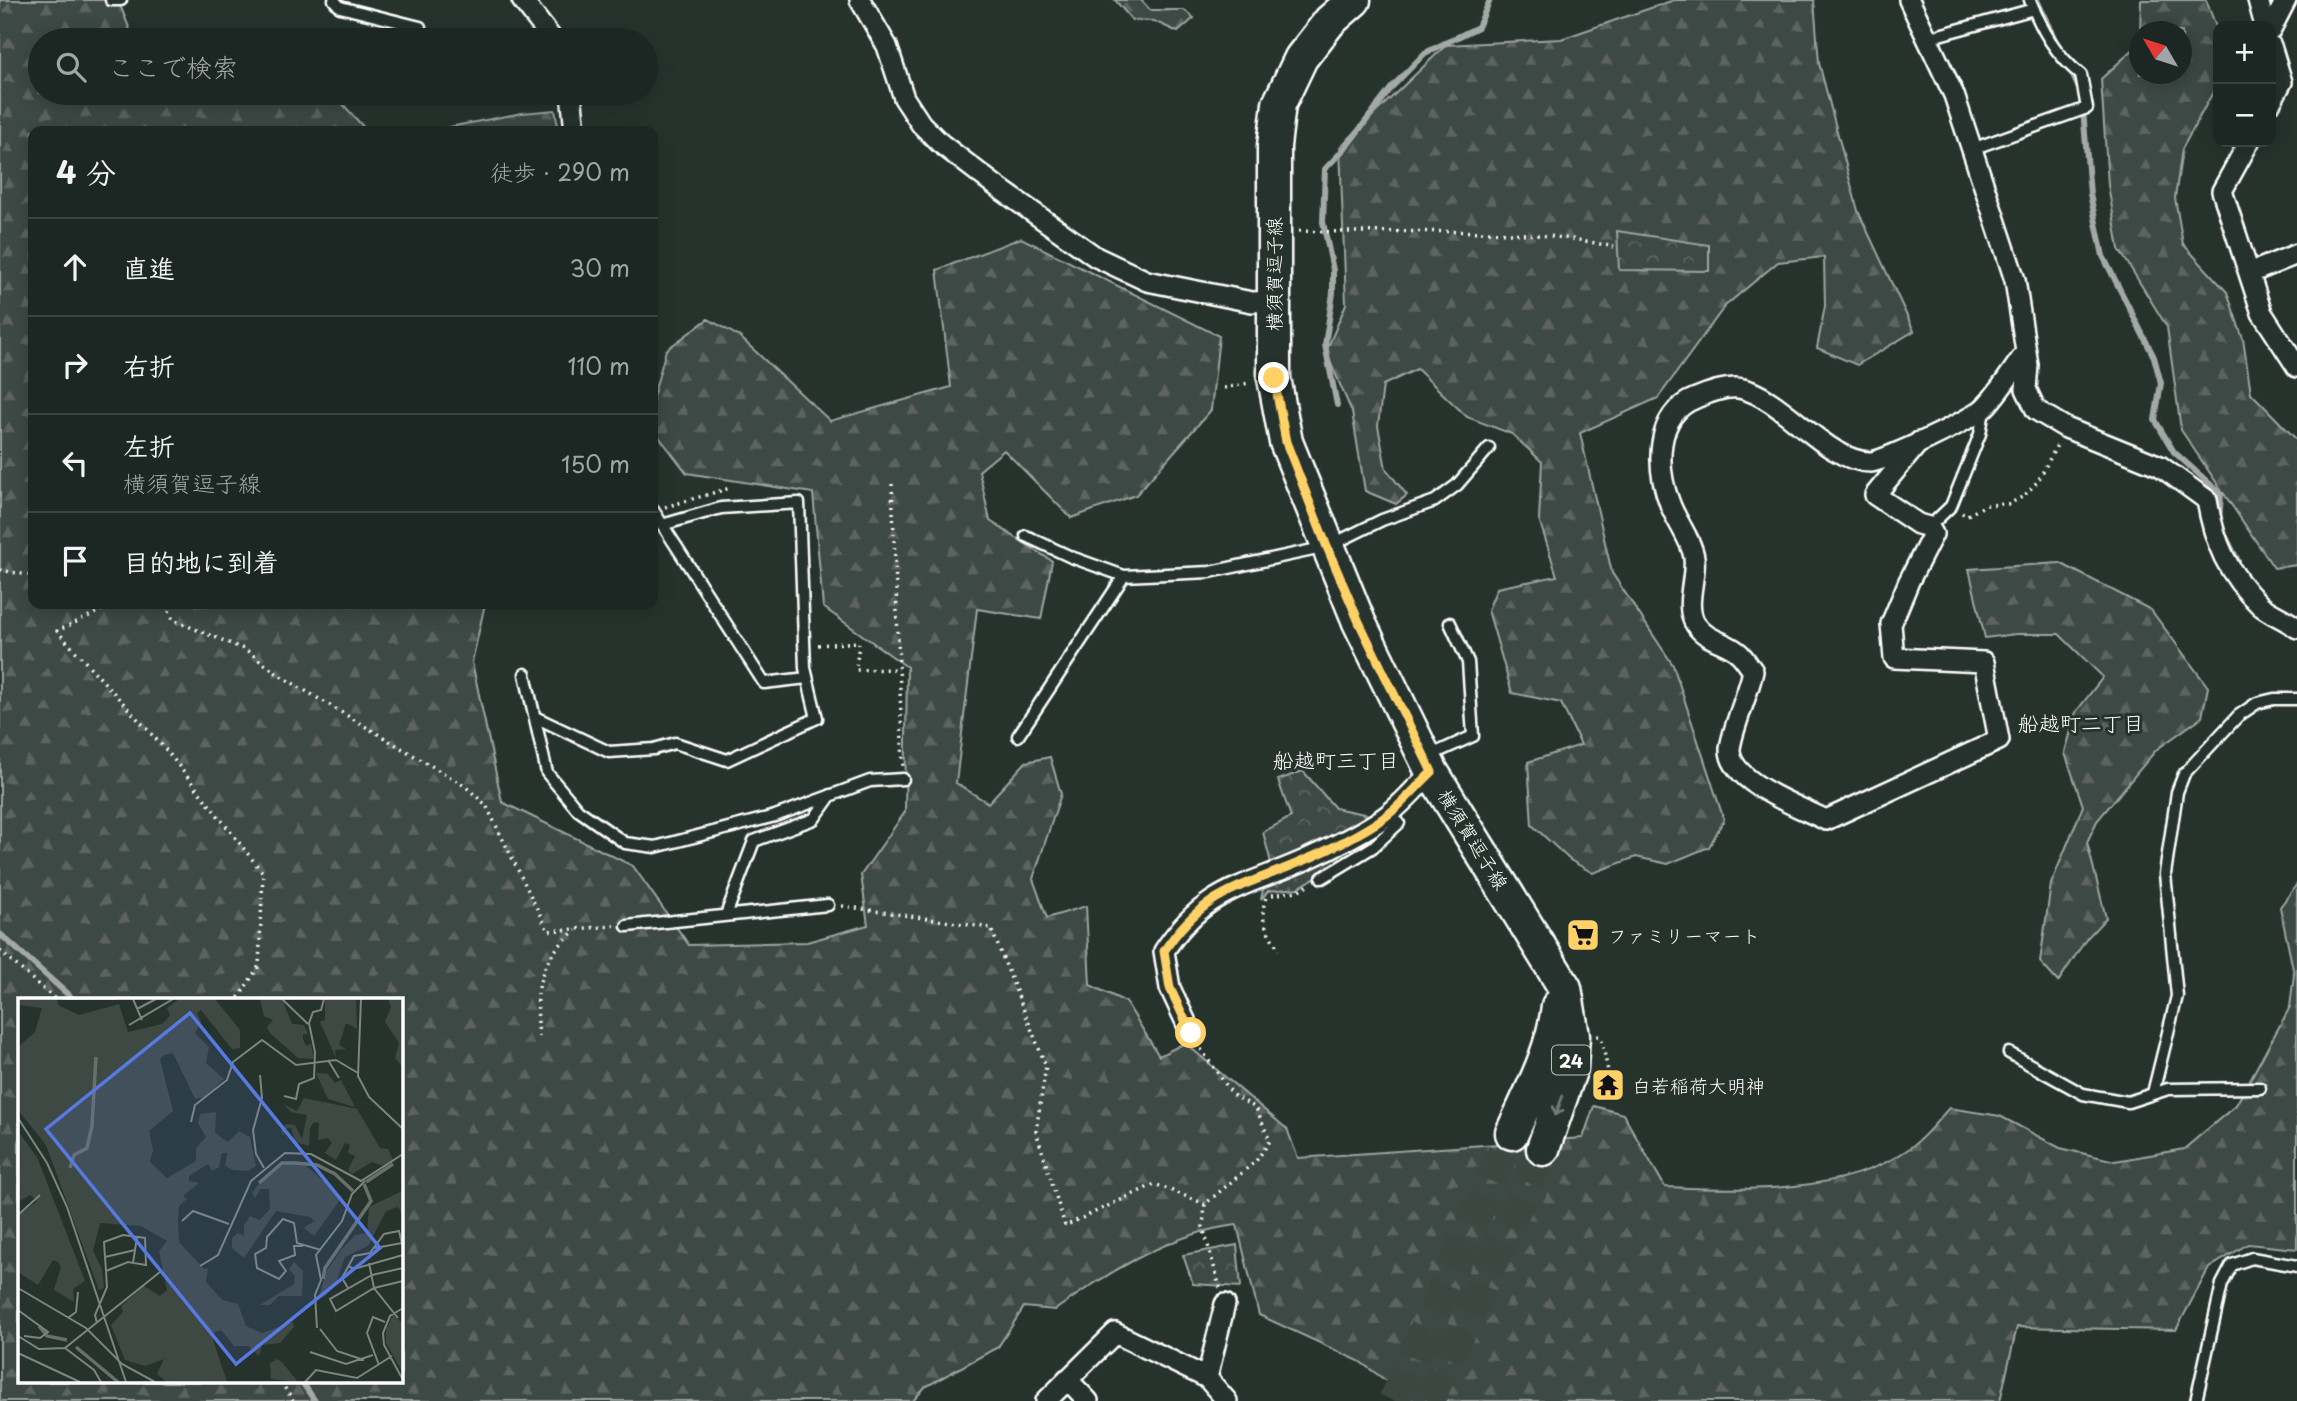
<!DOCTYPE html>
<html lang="ja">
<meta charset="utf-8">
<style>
body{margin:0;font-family:"Playpen Sans","Klee One",sans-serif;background:#29322f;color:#f1f3f6}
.controls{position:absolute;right:21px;top:21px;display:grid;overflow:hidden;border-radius:14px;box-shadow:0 4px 18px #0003}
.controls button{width:63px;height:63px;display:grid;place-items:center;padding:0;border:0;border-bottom:2px solid #3a4340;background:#1c2622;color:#f1f3f6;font:35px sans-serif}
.compass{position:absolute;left:2129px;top:21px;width:63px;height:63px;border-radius:50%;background:#1c2622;box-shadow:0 4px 18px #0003;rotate:309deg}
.stop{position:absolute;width:21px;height:21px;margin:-16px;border:5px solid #ffd166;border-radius:50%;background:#fff}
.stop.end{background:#ffd166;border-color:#fff;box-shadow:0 2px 7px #0008}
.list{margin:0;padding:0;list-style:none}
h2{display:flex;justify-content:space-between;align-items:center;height:91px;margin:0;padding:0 28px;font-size:30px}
h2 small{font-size:23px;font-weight:400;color:#a0a5a5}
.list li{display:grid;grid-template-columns:46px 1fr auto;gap:21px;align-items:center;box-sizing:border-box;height:98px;padding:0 28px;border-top:2px solid #3a4340}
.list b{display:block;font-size:26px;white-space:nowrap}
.list p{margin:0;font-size:23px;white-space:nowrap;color:#a0a5a5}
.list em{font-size:23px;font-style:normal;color:#a0a5a5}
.icon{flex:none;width:38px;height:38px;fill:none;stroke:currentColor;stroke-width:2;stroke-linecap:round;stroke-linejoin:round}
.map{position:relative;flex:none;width:2297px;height:1401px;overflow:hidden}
.search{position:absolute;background:#1c2622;box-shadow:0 4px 18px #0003;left:28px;top:28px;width:630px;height:77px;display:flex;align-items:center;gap:18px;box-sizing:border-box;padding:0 24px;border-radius:38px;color:#a0a5a5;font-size:26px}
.panel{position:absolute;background:#1c2622;box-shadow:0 4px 18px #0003;left:28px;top:126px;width:630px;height:483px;border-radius:14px}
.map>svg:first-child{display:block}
.grass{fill:url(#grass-dots);stroke:#9ea4a2;stroke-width:2}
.forest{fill:url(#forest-firs);stroke:#9ea4a2;stroke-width:2;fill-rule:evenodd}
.park{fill:url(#park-crowns);stroke:#9ea4a2;stroke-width:2}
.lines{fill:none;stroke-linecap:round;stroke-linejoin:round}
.stream{stroke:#a4a9a7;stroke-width:6}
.primary-tunnel{stroke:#3c4742;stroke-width:32;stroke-dasharray:32 16;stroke-linecap:butt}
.service-casing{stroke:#fff;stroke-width:15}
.minor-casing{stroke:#fff;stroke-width:24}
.primary-casing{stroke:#fff;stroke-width:37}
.path{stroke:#fff;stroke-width:3.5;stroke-dasharray:2 5;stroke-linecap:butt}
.service{stroke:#26332d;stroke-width:10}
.minor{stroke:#26332d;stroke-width:19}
.primary{stroke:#26332d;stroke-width:32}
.oneway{stroke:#727a76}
.route{stroke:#ffd166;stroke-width:9}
.labels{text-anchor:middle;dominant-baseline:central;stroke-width:6;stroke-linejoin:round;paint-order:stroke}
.shield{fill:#26332d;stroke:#bec2c0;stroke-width:2}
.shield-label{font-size:18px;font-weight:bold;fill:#fff}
.street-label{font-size:19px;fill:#fff;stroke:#26332d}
.poi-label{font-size:19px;fill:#fff;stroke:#26332d;text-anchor:start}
.neighbourhood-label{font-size:21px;fill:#fff;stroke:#26332d}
.inset-river{fill:none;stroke:#67706c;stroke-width:3.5}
.inset-road{fill:none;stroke:#7d8581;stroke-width:2}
.view{fill:#567ae2;fill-opacity:0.15;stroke:#567ae2;stroke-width:3.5}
.inset-edge{fill:none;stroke:#fff;stroke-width:3.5}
</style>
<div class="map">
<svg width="2297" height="1401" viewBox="0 0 2297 1401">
<defs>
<pattern id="grass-dots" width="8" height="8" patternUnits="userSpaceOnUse" patternTransform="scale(1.75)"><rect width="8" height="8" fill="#3e4944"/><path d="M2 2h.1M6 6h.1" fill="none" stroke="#5b6460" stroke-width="1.8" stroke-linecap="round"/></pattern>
<pattern id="forest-firs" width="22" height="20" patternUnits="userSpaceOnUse" patternTransform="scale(1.75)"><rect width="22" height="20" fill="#3e4944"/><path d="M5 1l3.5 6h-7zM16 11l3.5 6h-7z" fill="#5b6460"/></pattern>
<pattern id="park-crowns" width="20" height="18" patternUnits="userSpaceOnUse" patternTransform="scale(1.75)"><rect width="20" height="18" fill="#3e4944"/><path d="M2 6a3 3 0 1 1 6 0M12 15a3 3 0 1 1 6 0" fill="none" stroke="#5b6460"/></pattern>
</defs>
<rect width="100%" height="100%" fill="#26332d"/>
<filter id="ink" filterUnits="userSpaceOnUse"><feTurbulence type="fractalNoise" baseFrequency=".0143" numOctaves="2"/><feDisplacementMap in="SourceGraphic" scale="14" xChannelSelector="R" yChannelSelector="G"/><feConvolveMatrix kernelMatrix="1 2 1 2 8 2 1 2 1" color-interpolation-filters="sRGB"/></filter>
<g filter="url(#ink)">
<path class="grass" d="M 1392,822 L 1362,849 L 1298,888 L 1268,891 L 1261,900 L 1264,884 Z"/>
<path class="forest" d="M 0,0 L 118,0 L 134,40 L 40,40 L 40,93 L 333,93 L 367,131 L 33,131 L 33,604 L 485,604 L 472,662 L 502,802 L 633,866 L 689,945 L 807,942 L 868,925 L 861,875 L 905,812 L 907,667 L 823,607 L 813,493 L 687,473 L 653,429 L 653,397 L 666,350 L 708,319 L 740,337 L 830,421 L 951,387 L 937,270 L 1021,238 L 1219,336 L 1211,410 L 1136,495 L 1071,518 L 1004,450 L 979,471 L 990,521 L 1052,561 L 1041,619 L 977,609 L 956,783 L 988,803 L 1026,762 L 1050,757 L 1061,794 L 1033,879 L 1047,918 L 1086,906 L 1090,985 L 1126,1002 L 1159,1056 L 1185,1043 L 1287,1129 L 1298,1158 L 1583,1138 L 1594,1106 L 1623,1114 L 1665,1187 C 1741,1190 1842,1195 1907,1150 C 1923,1140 1936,1122 1949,1108 L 2000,1116 L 2060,1148 L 2115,1161 L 2184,1149 L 2236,1105 L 2290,1007 L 2294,974 L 2280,907 L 2297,884 L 2297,1249 L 2248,1244 L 2209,1268 L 2176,1330 L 2017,1327 L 2000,1401 L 1414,1401 L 1359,1361 L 1259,1315 L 1237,1225 C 1173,1232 1107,1273 1055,1310 L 1024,1307 L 998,1347 L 925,1387 L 913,1401 L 0,1401 ZM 19,1000 L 401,1000 L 401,1382 L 19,1382 Z
M 1115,0 L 1141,0 L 1150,10 L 1184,10 L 1194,18 L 1178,32 L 1154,21 L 1132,20 Z
M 1674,0 L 1814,0 L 1819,63 L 1858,211 L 1914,331 L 1857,365 L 1817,348 L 1825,306 L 1824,257 L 1778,262 L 1725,306 L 1658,398 L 1580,433 L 1612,573 L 1673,665 L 1724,820 L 1709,847 L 1668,864 L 1636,857 L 1593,873 L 1570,860 L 1532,825 L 1528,762 L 1581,745 L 1561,703 L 1512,693 L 1488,610 L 1497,588 L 1557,576 L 1539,519 L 1542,462 L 1512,434 L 1467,417 L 1417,369 L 1383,385 L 1378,426 L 1386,469 L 1407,495 L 1396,504 L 1365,491 L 1352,412 L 1326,352 L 1346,304 L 1340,147 L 1446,45 L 1561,39 Z
M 2141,0 L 2206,0 L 2218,32 L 2218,83 L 2182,149 L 2175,198 L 2183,244 L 2227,292 L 2243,339 L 2251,393 L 2297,440 L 2297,565 L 2274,568 L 2181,430 L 2167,327 L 2119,249 L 2108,185 L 2101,79 L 2138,45 L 2139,32 L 2140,74 L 2182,74 L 2182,32 L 2140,32 Z
M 555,110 L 559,131 L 429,131 L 522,113 Z
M 2060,563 L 2151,610 L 2208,687 L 2202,717 L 2156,750 L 2097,821 L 2087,842 L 2106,918 L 2087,938 L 2058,982 L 2040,962 L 2051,884 L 2083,806 L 2065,753 L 2076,712 L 2103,677 L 2059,634 L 2016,634 L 1985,638 L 1969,569 Z"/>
<path class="park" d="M 1617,231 L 1709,245 L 1709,271 L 1619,270 Z
M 1303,771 L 1335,808 L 1369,815 L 1299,855 L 1271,863 L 1263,832 L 1291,817 L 1278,780 Z
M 1237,1245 L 1241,1287 L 1193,1284 L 1183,1255 Z"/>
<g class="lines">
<path class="stream" d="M 2037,0 L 2057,44
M 2070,69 L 2080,91
M 2083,109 L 2090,194 L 2103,256 L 2154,357 L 2161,383 L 2155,420 L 2174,452 L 2221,494 L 2219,522
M 1337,405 L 1325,345 L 1333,293 L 1333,270 L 1323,222 L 1325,169 L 1346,147 L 1392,87 L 1425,53 L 1478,27 L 1490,0
M 2223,531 L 2238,561
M 0,934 L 74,1000
M 302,1382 L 315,1401"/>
<path class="primary-tunnel" d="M 1394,1401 L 1512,1133
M 1428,1401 L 1543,1149"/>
<defs>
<path id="service" d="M 111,0 L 121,0
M 334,0 L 340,7 L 420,27 L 422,40
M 1928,38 L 2034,9
M 431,93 L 432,95
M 1972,149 L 2087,108 L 2081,75 C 2056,55 2042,31 2030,0
M 653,510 L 764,683 L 807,678
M 1929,527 L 1951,506 L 1980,434 L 1984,410
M 1026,536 L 1071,557 L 1124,576 L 1210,572 L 1327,547 L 1382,520 L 1435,501 L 1457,485 L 1489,448
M 525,674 L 547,773 L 578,810 L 625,843 L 655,847 L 775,816 L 870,781 L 903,779
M 535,717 L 609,752 L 654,749 L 675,743 L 727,760 L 817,718 L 805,668 L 799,503 L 721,508 L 662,525
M 1018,736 L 1124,576
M 1429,756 L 1473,736 L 1468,662 L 1450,623
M 1322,878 L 1373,847 L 1399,823 L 1389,815
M 726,915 L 754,841 L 814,819 L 831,795
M 627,926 L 828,905
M 2009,1053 L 2083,1094 L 2128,1102 L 2168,1089 L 2260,1088
M 2153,1093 L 2177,996 L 2165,874 L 2177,792 L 2184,774 L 2238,716 L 2257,703 L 2274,699 L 2297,699
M 2196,1401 L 2222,1284 L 2232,1265 L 2252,1258 L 2297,1266"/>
<path id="minor" d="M 522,0 L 553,40
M 860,0 L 887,46 L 904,98 L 921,124 L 940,143 L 996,186 L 1096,257 L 1147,281 L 1252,302 L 1273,301
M 1909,0 L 1954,95 L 2015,280 L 2028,365 L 2026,389 L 2036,410 L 2066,428 L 2160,466 L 2207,500 C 2214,542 2228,575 2260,605 C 2270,614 2286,619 2297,628
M 2258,0 L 2265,26
M 2271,29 L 2286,0
M 2271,46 L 2282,82 L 2271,102
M 571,93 L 575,131
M 2249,142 L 2222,191 L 2262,313 L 2297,367
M 2250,273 L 2297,254
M 1919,442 L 1875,495 L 1918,524 L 1929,527 L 1933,534 L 1909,581 L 1891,624 L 1894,658 L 1984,662 L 1999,740 L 1826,820 C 1800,807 1729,782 1730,749 C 1732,729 1748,695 1753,671 C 1749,666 1745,659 1740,654 C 1728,642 1707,641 1696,625 C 1683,606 1697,578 1694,557 C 1691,539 1676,521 1670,504 C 1656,468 1654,414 1696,398 C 1708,393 1730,385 1743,389 C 1784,399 1827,462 1870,462 C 1883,462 1975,418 1985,407 C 2000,391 2013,370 2026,352
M 1191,1033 L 1170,988 L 1164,951 C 1205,889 1242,888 1305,860 C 1327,850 1372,828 1390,813 C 1405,801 1418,785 1432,772
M 1207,1378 L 1225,1304
M 1067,1379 L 1088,1401
M 1046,1401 L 1115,1333 L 1207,1378 L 1227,1401"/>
<path id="primary" d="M 1354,0 L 1330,21 L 1301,58 L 1279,104 L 1274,146 L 1274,378 L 1286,442 L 1359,622 L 1432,772 L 1565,988 L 1573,1036 L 1571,1068 L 1543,1149
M 1512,1133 C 1531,1091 1553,1051 1558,1006"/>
</defs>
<use href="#service" class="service-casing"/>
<use href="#minor" class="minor-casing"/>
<use href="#primary" class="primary-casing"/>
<path class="path" d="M 1299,231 C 1404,235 1512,223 1614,247
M 1224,388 L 1249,383
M 892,484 L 903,767
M 665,507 L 730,488
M 1962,513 L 1966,516 L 1986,505 L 2009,504 L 2024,496 L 2038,481 L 2057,445
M 0,570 L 33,576
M 115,604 L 57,631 L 167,751 L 263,873 L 259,966 L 237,1000
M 166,604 L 173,620 L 246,650 L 279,675 L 465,786 L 486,805 L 548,931 L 614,926
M 818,645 L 859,642 L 856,670 L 899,669
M 1272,895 L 1297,891 L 1311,884
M 1266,898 C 1258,919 1268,932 1279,950
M 842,906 L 991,928 L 1046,1066 L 1036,1131 L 1065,1226 L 1155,1184 L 1205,1204
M 0,951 L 56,1000
M 1597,1036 L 1601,1037 L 1608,1071
M 539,1037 C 535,988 537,962 576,930
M 1201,1049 L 1233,1095 L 1256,1108 L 1270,1141 L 1256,1161 L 1205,1204 L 1203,1227 L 1220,1288
M 281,1382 L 293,1401"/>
<use href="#service" class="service"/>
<use href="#minor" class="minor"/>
<use href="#primary" class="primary"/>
</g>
<defs><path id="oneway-shaft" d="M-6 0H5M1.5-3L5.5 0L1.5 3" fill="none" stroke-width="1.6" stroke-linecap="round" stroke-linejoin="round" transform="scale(1.75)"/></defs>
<use class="oneway" href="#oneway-shaft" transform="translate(1559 1106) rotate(110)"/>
</g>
<g class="lines" filter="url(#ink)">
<path class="route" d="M 1191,1033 L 1170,988 L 1164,951 C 1205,889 1242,888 1305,860 C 1327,851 1372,828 1390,813 C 1405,801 1418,785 1432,772 L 1359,622 L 1327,547 L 1286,442 L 1274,378"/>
</g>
<defs>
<symbol id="supermarket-square" viewBox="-11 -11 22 22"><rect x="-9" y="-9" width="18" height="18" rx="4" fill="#ffd166" stroke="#26332d"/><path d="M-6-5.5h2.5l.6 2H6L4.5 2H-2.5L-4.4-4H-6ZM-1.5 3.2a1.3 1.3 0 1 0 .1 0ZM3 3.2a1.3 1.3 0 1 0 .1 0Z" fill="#111"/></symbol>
<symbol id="temple-square" viewBox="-11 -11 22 22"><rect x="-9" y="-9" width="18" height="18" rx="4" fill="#ffd166" stroke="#26332d"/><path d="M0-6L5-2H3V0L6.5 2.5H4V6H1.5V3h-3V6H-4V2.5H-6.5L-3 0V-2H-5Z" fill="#111"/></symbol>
</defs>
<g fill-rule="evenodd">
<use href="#supermarket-square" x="1564" y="916" width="38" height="38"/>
<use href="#temple-square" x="1589" y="1066" width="38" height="38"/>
</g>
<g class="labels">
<rect class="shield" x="1552" y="1045.5" width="38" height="29" rx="5"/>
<g class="shield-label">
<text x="1571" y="1060">24</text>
</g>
<g class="street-label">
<text transform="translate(1273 274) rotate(-90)">横須賀逗子線</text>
<text transform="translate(1474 839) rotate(58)">横須賀逗子線</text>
</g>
<g class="poi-label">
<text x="1608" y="935">ファミリーマート</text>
<text x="1632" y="1085">白若稲荷大明神</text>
</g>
<g class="neighbourhood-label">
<text x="2081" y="722">船越町二丁目</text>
<text x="1336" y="759">船越町三丁目</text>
</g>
</g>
<g transform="translate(18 998)">
<rect width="385" height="385" fill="#26332d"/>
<path d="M 0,1 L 39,1 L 40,7 L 61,17 L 101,6 L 110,34 L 144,26 L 152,18 L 149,10 L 161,1 L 197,1 L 222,32 L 222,50 L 214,51 L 183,12 L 179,15 L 183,24 L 177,35 L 191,49 L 188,65 L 206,81 L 187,99 L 177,101 L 155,55 L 146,57 L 142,61 L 155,113 L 131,133 L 135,152 L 132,164 L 149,180 L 178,163 L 178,150 L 188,139 L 180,125 L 182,116 L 198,114 L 197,135 L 210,144 L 221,133 L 232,139 L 238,168 L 230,173 L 215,172 L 207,168 L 209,155 L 204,155 L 201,169 L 194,173 L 190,166 L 171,178 L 171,183 L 181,185 L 165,198 L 169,201 L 161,208 L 160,221 L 161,244 L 186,271 L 190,270 L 188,284 L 204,302 L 220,306 L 228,328 L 244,335 L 275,324 L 276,329 L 262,345 L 244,347 L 241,358 L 230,348 L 216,348 L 203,332 L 193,336 L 209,384 L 149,384 L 139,376 L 146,361 L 127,368 L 107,362 L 93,327 L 105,314 L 103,308 L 126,288 L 142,298 L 149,292 L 141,253 L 149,243 L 123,228 L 82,225 L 75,253 L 84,271 L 86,290 L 81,292 L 28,147 L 0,112 L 0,49 L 17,34 L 24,10 L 0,7 ZM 242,1 L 264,1 L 274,26 L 286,27 L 290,36 L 285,36 L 285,41 L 288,48 L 293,46 L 296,61 L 280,60 L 252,35 L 249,29 L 255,22 L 246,18 ZM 307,1 L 338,1 L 339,31 L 328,25 L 321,47 L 328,51 L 317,52 L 318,60 L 302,24 L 307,22 ZM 370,1 L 385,1 L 385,70 L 377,60 L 381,45 L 367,24 L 373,9 ZM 286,100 L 339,111 L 362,150 L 370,151 L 375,162 L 366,168 L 354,164 L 334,176 L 330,172 L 337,158 L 330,155 L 332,147 L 327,145 L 318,162 L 307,155 L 314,145 L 310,140 L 300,142 L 301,125 L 296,124 L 292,130 L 291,148 L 277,144 L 273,130 L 266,131 L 266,138 L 263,133 L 268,126 L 277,127 L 284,141 L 289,117 L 273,114 L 265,106 L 279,113 ZM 0,133 L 19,159 L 67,283 L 55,291 L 56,304 L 36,292 L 43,269 L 40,264 L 35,262 L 20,287 L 0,274 L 0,218 L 19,203 L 12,197 L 0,204 ZM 267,164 L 287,167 L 324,199 L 296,238 L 286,230 L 296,223 L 292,219 L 258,213 L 226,260 L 214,250 L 214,240 L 220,235 L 226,238 L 226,227 L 232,218 L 242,222 L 252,211 L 251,191 L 242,191 L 237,200 L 234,195 L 245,180 ZM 384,193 L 385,218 L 380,209 L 368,213 L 350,248 L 327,259 L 317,288 L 306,299 L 302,295 L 308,274 L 322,253 L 337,237 L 349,235 L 351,209 ZM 276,264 L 285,273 L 284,298 L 261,298 L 252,307 L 242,307 L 276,286 L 277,278 L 271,271 ZM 259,361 L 263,363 L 280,384 L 253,381 L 252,365 Z" fill="#3e4944"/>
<path d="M 298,75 L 310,76 L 317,85 L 323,82 L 337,109 L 310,101 ZM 375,317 L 384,325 L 385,375 L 368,345 L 368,332 Z" fill="#3e4944"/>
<path class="inset-river" d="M 52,170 L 56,157 L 69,150 L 74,128 L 78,59M 348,184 L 375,166M 241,185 L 264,165 L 278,165 L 299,167 L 317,176 L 335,193M 305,281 L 307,270 L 353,203 L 346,186M 21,328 L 29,338 L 49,342M 58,349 L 100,384"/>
<path class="inset-road" d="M 45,1 L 98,1M 115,1 L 124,22M 264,1 L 290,26M 343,1 L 340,78 L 351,99 L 385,131M 119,11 L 138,1M 111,27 L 155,1M 310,62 L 321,80M 242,77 L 244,100 L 235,132 L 238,156 L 246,170M 266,98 L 278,101 L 281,86 L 296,80 L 297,54 L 291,25 L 295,14 L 303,12 L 306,1M 0,120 L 29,165 L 49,209 L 108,384M 173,124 L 177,107 L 209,82 L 215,64 L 244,42 L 278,67 L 318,62 L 340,75M 0,217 L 22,197M 164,223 L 175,213 L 211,226M 285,248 L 276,248 L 277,257 L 261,263 L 268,273 L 261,281 L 239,270 L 237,256 L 248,250 L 249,239 L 265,221 L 276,225 L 279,245 L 303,252M 357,250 L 384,245M 87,259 L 117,252M 115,265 L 119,239M 351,265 L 356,290 L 380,320M 182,268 L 200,257 L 233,183 L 267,155 L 293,156 L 343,183 L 385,156M 330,268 L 336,271 L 385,257M 385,270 L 354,277 L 312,301 L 318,313 L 356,290 L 385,283M 0,290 L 68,330 L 104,366 L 137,384M 330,290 L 324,280 L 336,258 L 352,255 L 366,236 L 381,233 L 385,250M 385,310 L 372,318 L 365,335 L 366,347 L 385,382M 0,312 L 30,334 L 22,340 L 6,338M 50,320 L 58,314 L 60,294M 79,325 L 77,317 L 89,289 L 88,273 L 87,259 L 86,244 L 105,237 L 127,240 L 128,267 L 110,264 L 88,273M 299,330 L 297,297 L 303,282 L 298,257 L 324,223 L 334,196 L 347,183M 302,331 L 319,353 L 346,362M 0,338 L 21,351 L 47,350 L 142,274M 47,350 L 76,372 L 83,384M 292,354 L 328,366 L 355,357M 0,355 L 62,384M 361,367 L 349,335 L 355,319 L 367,324M 287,384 L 298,372 L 339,380 L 374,358"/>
<path class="view" d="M 172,15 L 362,250 L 218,366 L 28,131 Z"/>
<rect width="385" height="385" class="inset-edge"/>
</g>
</svg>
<div class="controls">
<button>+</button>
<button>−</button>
</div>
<svg class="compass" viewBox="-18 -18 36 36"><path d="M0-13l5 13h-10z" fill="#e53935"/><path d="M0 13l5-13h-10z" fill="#a0a5a5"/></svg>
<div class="stop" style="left:1191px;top:1033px"></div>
<div class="stop end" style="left:1274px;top:378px"></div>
<div class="search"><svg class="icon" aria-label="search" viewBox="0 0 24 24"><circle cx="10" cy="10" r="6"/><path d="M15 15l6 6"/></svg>ここで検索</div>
<section class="panel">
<h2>4 分<small>徒歩 · 290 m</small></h2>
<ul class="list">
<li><svg class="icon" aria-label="ahead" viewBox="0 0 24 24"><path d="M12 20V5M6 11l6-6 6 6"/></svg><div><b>直進</b></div><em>30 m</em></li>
<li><svg class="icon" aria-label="right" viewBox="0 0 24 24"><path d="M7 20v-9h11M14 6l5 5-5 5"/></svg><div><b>右折</b></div><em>110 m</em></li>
<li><svg class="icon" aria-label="left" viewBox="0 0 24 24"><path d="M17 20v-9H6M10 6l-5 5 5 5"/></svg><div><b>左折</b><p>横須賀逗子線</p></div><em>150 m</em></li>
<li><svg class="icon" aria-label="arrive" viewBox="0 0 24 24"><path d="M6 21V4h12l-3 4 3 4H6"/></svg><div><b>目的地に到着</b></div></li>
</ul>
</section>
</div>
